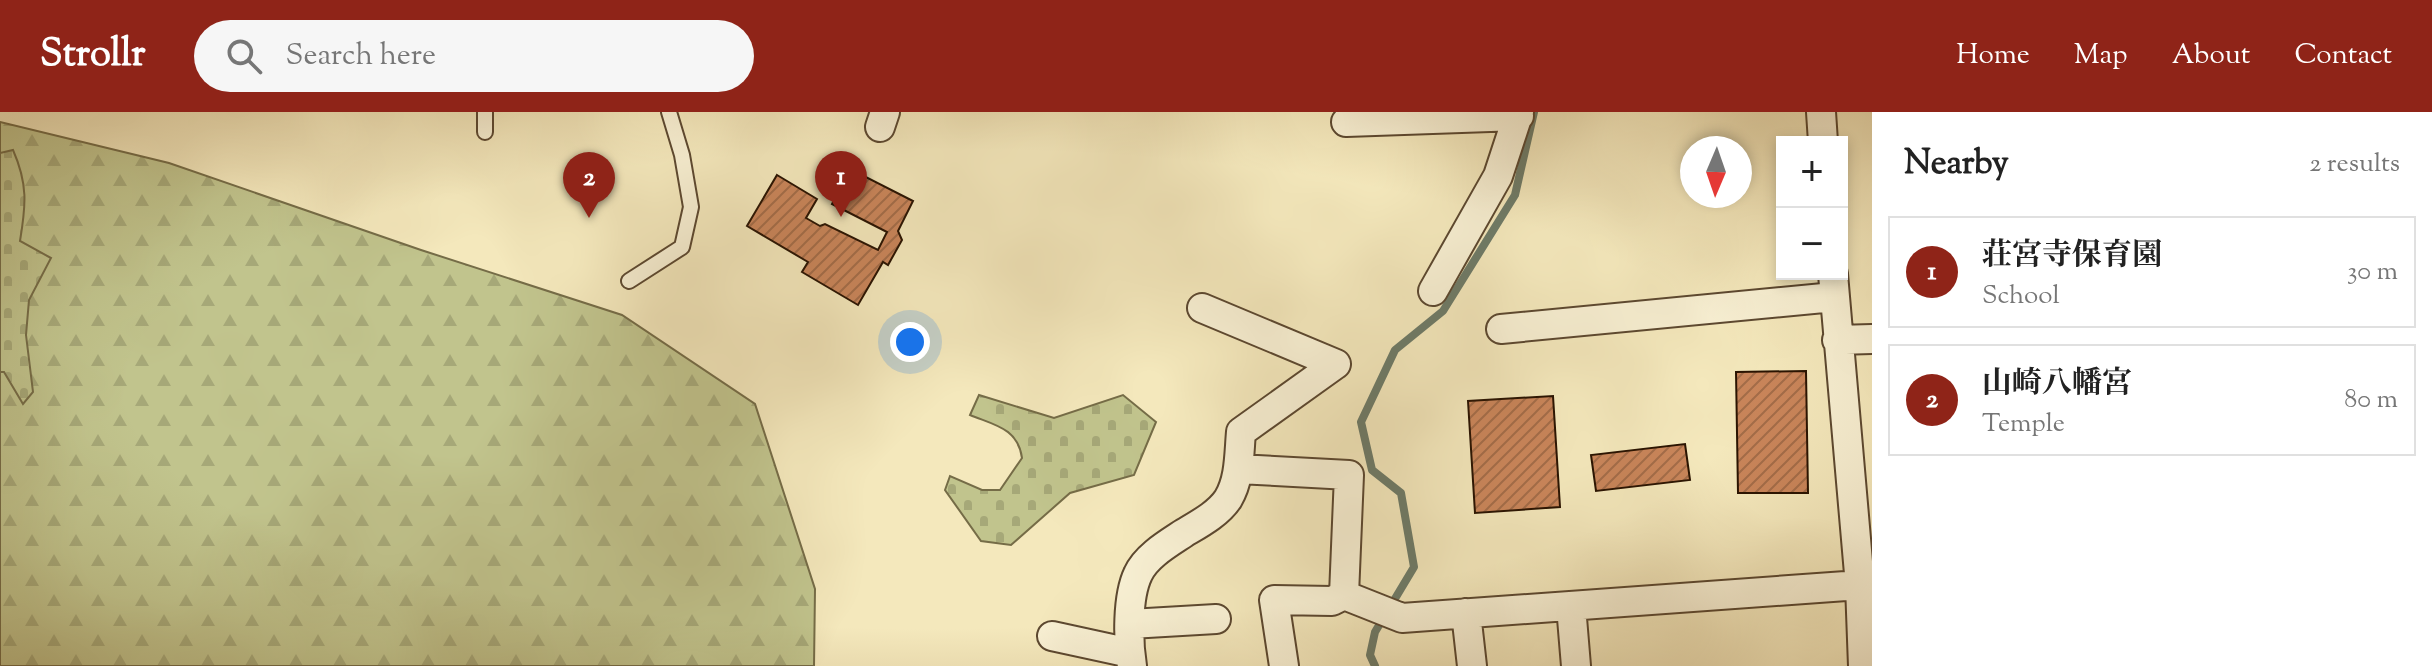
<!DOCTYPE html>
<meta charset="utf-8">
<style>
body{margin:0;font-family:"Sorts Mill Goudy","Noto Serif JP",serif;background:#f6f6f6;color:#222}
.controls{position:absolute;right:24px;top:24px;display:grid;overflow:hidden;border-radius:0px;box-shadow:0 4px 12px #0003}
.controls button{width:72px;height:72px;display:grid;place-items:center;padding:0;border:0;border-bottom:2px solid #e0e0e0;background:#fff;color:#222;font:40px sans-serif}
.compass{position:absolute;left:1680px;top:24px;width:72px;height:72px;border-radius:50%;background:#fff;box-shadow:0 4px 12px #0003;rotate:182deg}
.you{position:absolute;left:910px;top:230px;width:28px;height:28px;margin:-20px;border:6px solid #fff;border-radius:50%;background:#1a73e8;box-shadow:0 0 0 12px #1a73e833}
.badge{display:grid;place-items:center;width:52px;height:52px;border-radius:50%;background:#8f2418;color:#fff;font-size:26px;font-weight:700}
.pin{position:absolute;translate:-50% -66px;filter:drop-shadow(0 2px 4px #0008)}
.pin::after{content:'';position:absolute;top:42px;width:28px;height:24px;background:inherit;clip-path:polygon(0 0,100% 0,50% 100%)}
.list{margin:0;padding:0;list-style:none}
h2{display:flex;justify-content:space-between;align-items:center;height:104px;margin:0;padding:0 32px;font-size:34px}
h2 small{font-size:26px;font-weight:400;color:#767676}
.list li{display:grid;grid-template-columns:52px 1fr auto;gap:24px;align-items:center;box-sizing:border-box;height:112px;margin:0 16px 16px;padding:0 16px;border:2px solid #e0e0e0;border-radius:0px}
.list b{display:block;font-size:30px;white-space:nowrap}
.list p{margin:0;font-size:26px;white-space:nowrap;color:#767676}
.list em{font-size:26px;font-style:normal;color:#767676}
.icon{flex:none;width:44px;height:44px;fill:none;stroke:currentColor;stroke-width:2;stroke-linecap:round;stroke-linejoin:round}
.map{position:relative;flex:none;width:1872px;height:554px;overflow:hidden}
header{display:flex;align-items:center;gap:48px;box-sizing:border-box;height:112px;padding:0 40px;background:#8f2418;color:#fff}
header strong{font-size:38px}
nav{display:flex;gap:44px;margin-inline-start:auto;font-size:28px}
.search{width:560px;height:72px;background:#f6f6f6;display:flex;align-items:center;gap:20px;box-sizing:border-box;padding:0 28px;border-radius:44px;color:#767676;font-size:30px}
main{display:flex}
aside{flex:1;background:#fff}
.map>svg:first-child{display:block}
.forest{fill:url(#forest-firs);stroke:#756c47;stroke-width:2}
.cemetery{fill:url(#cemetery-stones);stroke:#756c47;stroke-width:2}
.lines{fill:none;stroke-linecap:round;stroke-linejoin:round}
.stream{stroke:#6e7b68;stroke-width:8}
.building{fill:url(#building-hatch);stroke:#291301;stroke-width:2}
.lane-casing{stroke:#5c4830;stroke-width:18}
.street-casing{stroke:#5c4830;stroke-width:32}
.lane{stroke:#f8f0d3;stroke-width:14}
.street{stroke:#f8f0d3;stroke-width:28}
</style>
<header>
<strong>Strollr</strong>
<div class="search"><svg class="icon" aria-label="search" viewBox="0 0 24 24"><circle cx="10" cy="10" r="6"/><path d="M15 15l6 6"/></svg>Search here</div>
<nav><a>Home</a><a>Map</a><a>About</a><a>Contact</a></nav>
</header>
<main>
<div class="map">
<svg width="1872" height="554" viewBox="0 0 1872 554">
<defs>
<pattern id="forest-firs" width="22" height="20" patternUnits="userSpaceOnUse" patternTransform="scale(2)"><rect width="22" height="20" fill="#c1c48d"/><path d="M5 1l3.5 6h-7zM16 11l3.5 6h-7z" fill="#a6a878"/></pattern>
<pattern id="cemetery-stones" width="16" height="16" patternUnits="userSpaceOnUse" patternTransform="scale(2)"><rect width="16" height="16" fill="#c1c48d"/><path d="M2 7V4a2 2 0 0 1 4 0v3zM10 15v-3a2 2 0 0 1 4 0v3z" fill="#a6a878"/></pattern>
<pattern id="building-hatch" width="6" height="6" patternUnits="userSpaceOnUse" patternTransform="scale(2)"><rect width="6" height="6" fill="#c9855a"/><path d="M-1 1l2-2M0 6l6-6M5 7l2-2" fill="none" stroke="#a36c48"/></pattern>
</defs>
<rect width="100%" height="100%" fill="#f4e8bc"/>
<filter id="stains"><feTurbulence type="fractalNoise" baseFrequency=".0025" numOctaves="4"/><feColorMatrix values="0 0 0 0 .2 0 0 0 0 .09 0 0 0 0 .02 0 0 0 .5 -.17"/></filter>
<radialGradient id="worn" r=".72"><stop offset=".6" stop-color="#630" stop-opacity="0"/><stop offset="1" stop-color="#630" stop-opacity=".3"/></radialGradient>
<path class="forest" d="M 0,10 L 169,51 L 421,138 L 622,203 L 755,292 L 815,477 L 814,554 L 0,554 Z"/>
<path class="cemetery" d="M 13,38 C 28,72 26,93 20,129 L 51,146 L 29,188 L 26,223 L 33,280 L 23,292 L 4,260 L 0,260 L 0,41 Z
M 979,283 L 1054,306 L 1123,283 L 1156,310 L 1134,363 L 1070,381 L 1011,433 L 981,429 L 945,378 L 950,364 L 982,378 L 1000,378 L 1022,346 C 1018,316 994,313 970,303 Z"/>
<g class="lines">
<path class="stream" d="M 1375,554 L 1370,543 L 1375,520 L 1414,455 L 1401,381 L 1372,358 L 1361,310 L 1395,238 L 1443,199 L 1515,83 L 1534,0"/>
</g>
<path class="building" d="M 777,63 L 817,87 L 806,106 L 820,114 L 825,112 L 878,138 L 887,120 L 832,92 L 846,65 L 860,71 L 864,64 L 913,89 L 898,119 L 902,128 L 888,153 L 883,150 L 858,193 L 802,160 L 808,150 L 747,114 Z
M 1806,259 L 1808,381 L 1738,381 L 1736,260 Z
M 1553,284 L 1560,395 L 1475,401 L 1468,289 Z
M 1685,332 L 1690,368 L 1596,379 L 1591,343 Z"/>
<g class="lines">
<defs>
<path id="lane" d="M 485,0 L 485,20
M 629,169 L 682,135 L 691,95 L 682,43 L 669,0"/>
<path id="street" d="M 1821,0 L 1823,30
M 1346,10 L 1519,4
M 880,15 L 885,0
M 1833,162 L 1860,473 L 1863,554
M 1433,179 L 1498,64 L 1519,0
M 1202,196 L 1336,252
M 1501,217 L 1834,185
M 1837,228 L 1872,227
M 1238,357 L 1349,363 L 1344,483 L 1402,506 L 1860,473
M 1571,494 L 1576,554
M 1466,501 L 1472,554
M 1130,512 L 1216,507
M 1052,524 L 1130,541
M 1132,554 C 1128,529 1127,485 1138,462 C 1146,444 1169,431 1184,421 C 1199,412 1218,402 1228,387 C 1240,367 1239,342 1241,320 L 1336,252
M 1284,554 L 1274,488 L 1332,489 L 1344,483"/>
</defs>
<use href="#lane" class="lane-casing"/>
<use href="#street" class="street-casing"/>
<use href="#lane" class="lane"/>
<use href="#street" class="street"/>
</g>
<rect width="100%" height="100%" filter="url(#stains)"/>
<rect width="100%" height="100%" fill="url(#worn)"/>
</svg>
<div class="controls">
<button>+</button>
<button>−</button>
</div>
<svg class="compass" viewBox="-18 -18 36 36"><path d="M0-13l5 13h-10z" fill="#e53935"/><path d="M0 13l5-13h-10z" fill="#767676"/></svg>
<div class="you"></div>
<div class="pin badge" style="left:841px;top:105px">1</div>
<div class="pin badge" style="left:589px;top:106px">2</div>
</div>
<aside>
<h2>Nearby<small>2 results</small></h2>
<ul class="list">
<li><span class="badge">1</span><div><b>荘宮寺保育園</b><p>School</p></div><em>30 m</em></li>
<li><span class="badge">2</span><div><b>山崎八幡宮</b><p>Temple</p></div><em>80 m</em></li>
</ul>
</aside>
</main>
